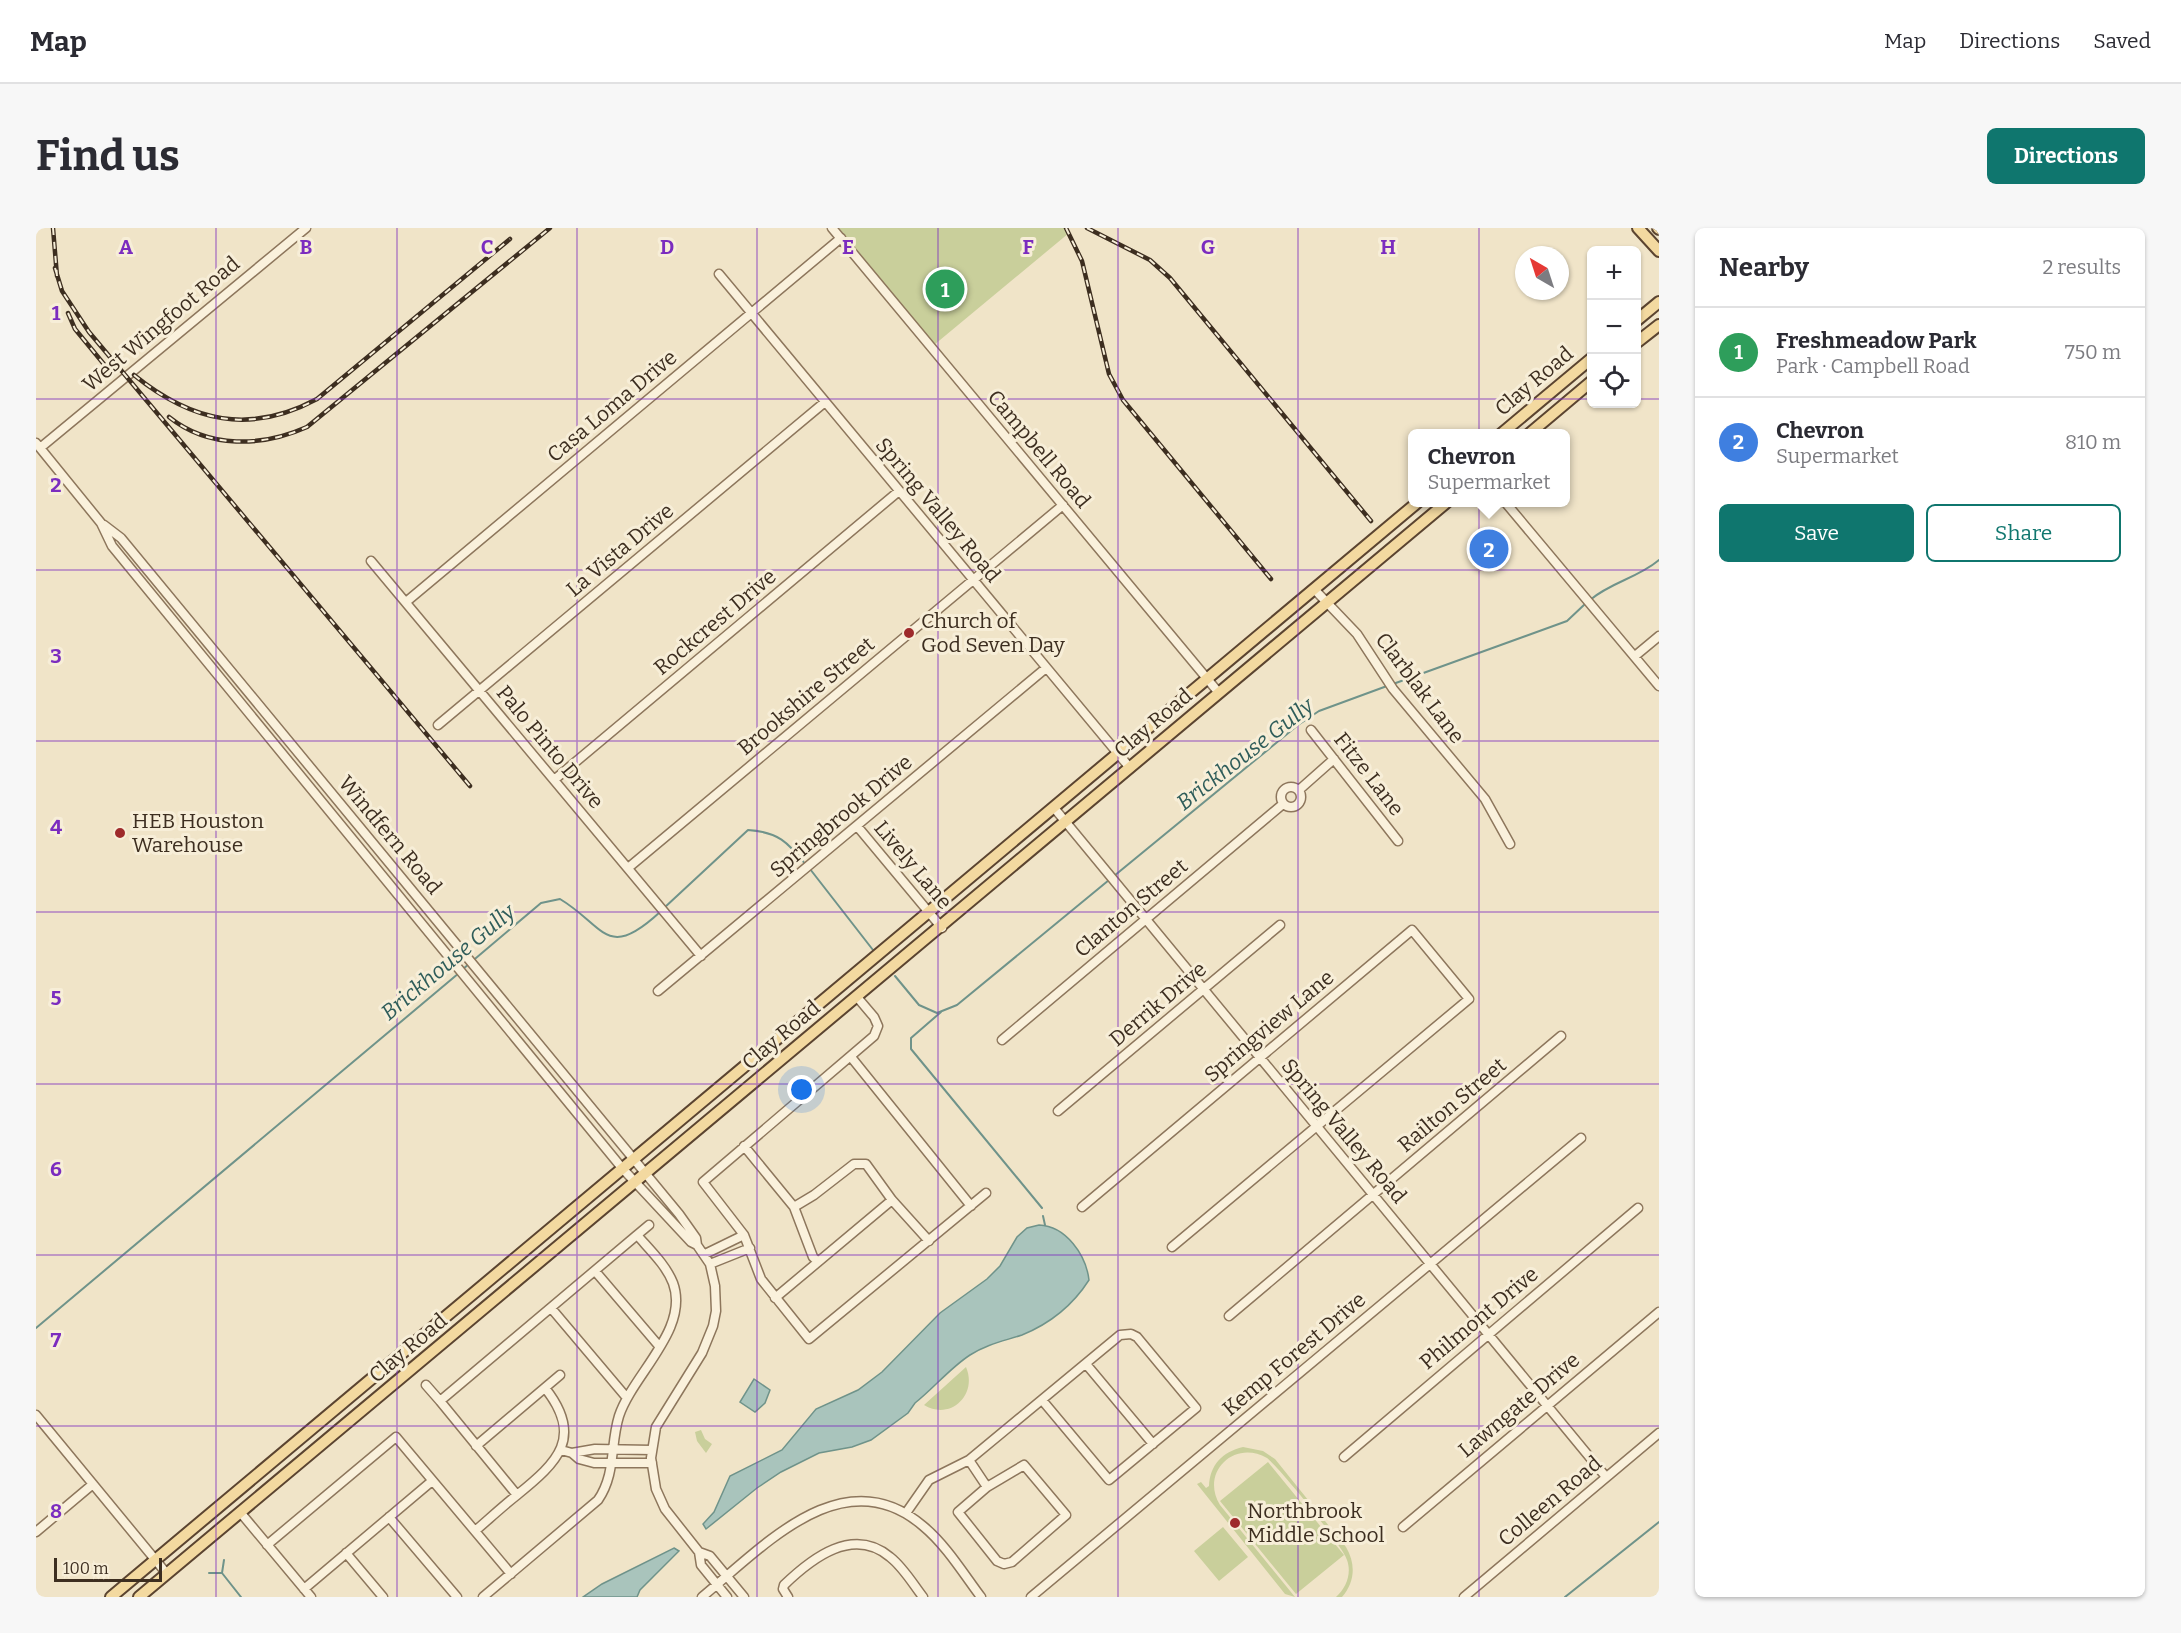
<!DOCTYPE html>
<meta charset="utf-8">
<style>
body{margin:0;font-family:Bitter,serif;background:#f7f7f7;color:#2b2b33}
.controls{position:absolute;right:18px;top:18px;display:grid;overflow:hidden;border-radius:9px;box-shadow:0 2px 4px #0004}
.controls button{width:54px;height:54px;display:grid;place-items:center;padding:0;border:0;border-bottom:2px solid #e1e1e2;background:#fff;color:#2b2b33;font:30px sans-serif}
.compass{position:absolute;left:1479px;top:18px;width:54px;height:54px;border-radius:50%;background:#fff;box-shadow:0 2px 4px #0004;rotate:321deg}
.scale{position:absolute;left:18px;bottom:15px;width:108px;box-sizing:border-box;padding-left:6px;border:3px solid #3d2e20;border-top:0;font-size:16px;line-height:21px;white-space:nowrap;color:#3d2e20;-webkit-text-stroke:4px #f7eed8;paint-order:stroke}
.you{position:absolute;left:766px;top:862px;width:21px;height:21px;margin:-15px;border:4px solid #fff;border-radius:50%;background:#1a73e8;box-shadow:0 0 0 9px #1a73e833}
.badge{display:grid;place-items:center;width:39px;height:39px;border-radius:50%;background:#0f766e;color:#fff;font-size:20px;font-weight:700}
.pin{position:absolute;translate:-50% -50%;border:3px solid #fff;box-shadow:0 2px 6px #0006}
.popup{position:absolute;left:1372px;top:201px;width:162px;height:78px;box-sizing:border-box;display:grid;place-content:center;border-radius:9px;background:#fff;filter:drop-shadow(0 2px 4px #0005);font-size:20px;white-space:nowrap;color:#7c7c81}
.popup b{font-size:22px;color:#2b2b33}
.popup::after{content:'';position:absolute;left:50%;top:100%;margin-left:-12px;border:12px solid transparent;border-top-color:#fff}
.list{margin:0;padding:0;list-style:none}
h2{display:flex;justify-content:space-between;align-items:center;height:78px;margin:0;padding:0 24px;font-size:26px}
h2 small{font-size:20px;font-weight:400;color:#7c7c81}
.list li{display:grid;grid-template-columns:39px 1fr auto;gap:18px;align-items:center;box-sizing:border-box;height:90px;padding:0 24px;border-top:2px solid #e1e1e2}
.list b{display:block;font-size:22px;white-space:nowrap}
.list p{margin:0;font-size:20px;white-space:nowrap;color:#7c7c81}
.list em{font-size:20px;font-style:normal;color:#7c7c81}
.actions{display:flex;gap:12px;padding:18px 24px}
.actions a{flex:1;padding:14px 0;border:2px solid #0f766e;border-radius:9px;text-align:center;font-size:21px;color:#0f766e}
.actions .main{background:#0f766e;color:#fff}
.icon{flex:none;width:33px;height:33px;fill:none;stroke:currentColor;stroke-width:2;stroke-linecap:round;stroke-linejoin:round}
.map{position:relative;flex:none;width:1623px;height:1369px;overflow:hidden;border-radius:9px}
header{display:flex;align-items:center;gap:36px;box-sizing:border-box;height:84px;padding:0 30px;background:#fff;border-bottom:2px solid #e1e1e2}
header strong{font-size:28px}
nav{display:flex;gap:33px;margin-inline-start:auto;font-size:21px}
.intro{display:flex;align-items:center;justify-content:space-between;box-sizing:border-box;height:144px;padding:0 36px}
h1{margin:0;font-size:42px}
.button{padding:15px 27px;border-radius:9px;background:#0f766e;color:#fff;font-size:21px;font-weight:700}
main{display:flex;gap:36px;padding:0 36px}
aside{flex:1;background:#fff;border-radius:9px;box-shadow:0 2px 4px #0004}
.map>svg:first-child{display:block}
.green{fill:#c9cf9b}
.water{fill:#a9c4bc;stroke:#6f938a;stroke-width:1.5}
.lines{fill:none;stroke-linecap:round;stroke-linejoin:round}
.stream{stroke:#6f938a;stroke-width:2}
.minor-casing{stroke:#8d765c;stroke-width:11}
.major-casing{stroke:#5b4430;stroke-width:14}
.minor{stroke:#faf1dc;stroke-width:8}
.major{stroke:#f3d9a0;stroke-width:10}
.rail-casing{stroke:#3d2e20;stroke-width:4.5}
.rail{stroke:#f7eed8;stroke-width:2;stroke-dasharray:7;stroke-linecap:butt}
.grid{fill:none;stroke:#7b2cbf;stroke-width:1.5;stroke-opacity:0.55}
.poi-dot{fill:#9e2a2b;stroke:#f7eed8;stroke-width:2}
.labels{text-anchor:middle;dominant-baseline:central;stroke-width:6;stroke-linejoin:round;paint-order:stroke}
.street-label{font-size:21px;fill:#3d2e20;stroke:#f7eed8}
.poi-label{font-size:21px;fill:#3d2e20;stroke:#f7eed8;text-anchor:start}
.water-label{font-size:22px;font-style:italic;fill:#2f5d5a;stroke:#f7eed8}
.grid-label{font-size:20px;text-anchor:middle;font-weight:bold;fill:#7b2cbf;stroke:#f7eed8;stroke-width:6;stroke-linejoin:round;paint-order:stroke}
</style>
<header>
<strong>Map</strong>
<nav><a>Map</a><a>Directions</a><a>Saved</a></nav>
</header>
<div class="intro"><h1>Find us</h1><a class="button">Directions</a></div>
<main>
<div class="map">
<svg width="1623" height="1369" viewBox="0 0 1623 1369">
<rect width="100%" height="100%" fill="#f0e4c8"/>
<path class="green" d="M 803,0 L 1029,0 L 1033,5 L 898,117 Z
M 930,1139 C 942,1167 914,1193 888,1177 Z
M 665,1202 L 669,1211 L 676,1216 L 670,1225 L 661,1213 L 659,1204 Z
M 1207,1219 L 1227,1223 L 1239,1231 L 1310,1319 C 1320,1336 1319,1354 1306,1369 L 1300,1369 C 1310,1360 1316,1346 1311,1332 C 1307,1318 1244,1240 1231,1230 C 1198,1211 1164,1245 1184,1277 L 1259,1369 L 1249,1366 L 1161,1256 L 1165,1254 L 1170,1260 L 1173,1258 C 1174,1237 1186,1224 1207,1219 Z
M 1232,1234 L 1308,1327 L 1260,1366 L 1184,1273 Z
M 1187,1299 L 1212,1329 L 1183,1353 L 1158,1323 Z"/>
<path class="water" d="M 1003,997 C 1030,998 1050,1027 1053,1052 C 1037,1077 1013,1096 986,1107 C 968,1113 951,1116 934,1127 C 914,1140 898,1160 879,1175 L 872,1185 L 835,1212 L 816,1219 L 783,1225 L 745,1244 L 721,1260 L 670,1301 L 667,1296 L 678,1284 L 694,1248 L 746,1222 L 780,1181 L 822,1162 L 846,1144 L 904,1085 L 951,1051 L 964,1038 L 981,1009 L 991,1000 Z
M 718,1151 L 734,1162 L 729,1175 L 719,1184 L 704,1174 Z
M 638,1320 L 643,1323 L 604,1362 L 601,1369 L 547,1369 L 566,1356 Z"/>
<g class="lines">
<path class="stream" d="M 1554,372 C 1575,354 1602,350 1623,332
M 1357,456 L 1531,393 L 1549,376
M 774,641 L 837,722
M 1078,648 L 1262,497 L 1283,483 L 1351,458
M 628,680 L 712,602 C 742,604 752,614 770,637
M 427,741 L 505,675 L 524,671 C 569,698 570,734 624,684
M 859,748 L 883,777 L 901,785 L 921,777 L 1073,652
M 905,784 L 875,810 L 875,821 L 1006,980
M 1007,988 L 1009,997
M 0,1100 L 423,745
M 188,1332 L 186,1345 L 205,1369
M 173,1345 L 185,1345
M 1529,1369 L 1623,1294"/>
<defs>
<path id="minor" d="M 796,0 L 1183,465
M 683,46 L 1094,540
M 0,215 L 65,295 L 76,318 L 586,940 L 655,1014 L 661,1017 L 674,1036 L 679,1058 L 680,1083 L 677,1098 L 666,1125 L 620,1199 L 615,1230 L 620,1261 L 629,1281 L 663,1324 L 674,1328 L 708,1369
M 4,220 L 270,0
M 1469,274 L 1623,458
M 68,297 L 85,310 L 643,986 L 660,1010 L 661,1017
M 335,333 L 665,728
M 1278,361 L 1321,406 L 1357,461 L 1449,571 L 1474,616
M 370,374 L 805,10
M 1599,428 L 1623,408
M 402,497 L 789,174
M 1275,502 L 1362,613
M 518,552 L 863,263
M1245 569a10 10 0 1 1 20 0a10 10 0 1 1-20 0Z
M 1263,562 L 1298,531
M 1019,581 L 1570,1249
M 821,598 L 906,700
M 592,640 L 1027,277
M 622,763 L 1010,440
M 821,769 L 838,789 L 842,798 L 838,808 L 667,954 L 708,1007 L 725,1051 L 773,1111 L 950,965
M 966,812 L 1247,576
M 815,829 L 935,978
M 1022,883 L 1244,697
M 708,918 L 758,979 L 777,1029 L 782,1034
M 758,979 L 778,967 L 818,936 L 830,936 L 856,972 L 893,1013
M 1046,979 L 1376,702 L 1433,771 L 1136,1019
M 669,1026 L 708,1007
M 674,1036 L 714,1020
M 559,1043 L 623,1118
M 739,1070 L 856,972
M 515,1080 L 591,1170
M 1193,1088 L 1525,808
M 1050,1136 L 1117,1216
M 390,1157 L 404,1173 L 601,1007
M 404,1173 L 481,1267
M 0,1187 L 131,1346
M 440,1218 L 524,1147
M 525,1222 L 536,1225 L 543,1231 L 558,1235 L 616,1235
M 536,1225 L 559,1221 L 616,1222
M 1308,1229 L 1602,980
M 933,1232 L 951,1259 L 988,1237 L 1030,1287 L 976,1334 L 968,1336 L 961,1333 L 922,1284 L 951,1259
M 204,1284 L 275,1369
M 870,1285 L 893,1252 L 933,1232 L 1084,1107 L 1095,1106 L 1101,1109 L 1160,1180 L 1073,1252 L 1006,1172
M 353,1289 L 421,1369
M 1367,1299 L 1623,1084
M 439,1303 C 453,1291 467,1278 481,1267 C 522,1234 548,1209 509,1160
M 0,1304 L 57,1256
M 231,1317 L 360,1209 L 475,1346
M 663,1324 L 665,1337 L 691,1369
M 310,1325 L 347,1369
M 268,1361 L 396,1253
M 447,1369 L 562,1272 C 580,1246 574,1217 583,1188 C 597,1146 654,1101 637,1055 C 630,1037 614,1022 601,1007 L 613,997
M 666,1369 C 726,1320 807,1229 887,1298 C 910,1317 927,1345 945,1369
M 752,1369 L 747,1361 L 748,1357 C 776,1330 817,1298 854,1329 C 867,1339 877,1356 887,1369
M 995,1369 L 1545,910
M 1428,1369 L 1623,1205"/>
<path id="major" d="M 1602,0 L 1623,23
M 1622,0 L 1623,1
M 1600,93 L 1623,74
M 1600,115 L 1623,97
M 1465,206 L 1556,130
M 1493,206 L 1556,153
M 75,1369 L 1382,274
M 103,1369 L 1411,274"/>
</defs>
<use href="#minor" class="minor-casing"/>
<use href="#major" class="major-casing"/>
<use href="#minor" class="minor"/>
<use href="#major" class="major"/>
<defs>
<path id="rail" d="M 17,0 L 21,48
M 1030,0 L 1046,33 L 1073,146 L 1087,172 L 1235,351
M 1051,0 L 1114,32 L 1134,50 L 1335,293
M 19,40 L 26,63 L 53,104 L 434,558
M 32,85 L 39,101 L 76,146
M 98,147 C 156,194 214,207 281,171 L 474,11
M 133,189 C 173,221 226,219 271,199 L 514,0"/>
</defs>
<use href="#rail" class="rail-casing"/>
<use href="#rail" class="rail"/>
</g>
<path class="grid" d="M 180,0 L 180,1369M 361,0 L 361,1369M 541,0 L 541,1369M 721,0 L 721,1369M 902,0 L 902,1369M 1082,0 L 1082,1369M 1262,0 L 1262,1369M 1443,0 L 1443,1369M 0,171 L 1556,171M 1600,171 L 1623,171M 0,342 L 1623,342M 0,513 L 1623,513M 0,684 L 1623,684M 0,856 L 1623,856M 0,1027 L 1623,1027M 0,1198 L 1623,1198"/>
<g class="poi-dot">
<circle cx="873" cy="405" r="6"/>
<circle cx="84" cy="605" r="6"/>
<circle cx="1199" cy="1295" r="6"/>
</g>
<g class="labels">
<g class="street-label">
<text transform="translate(125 96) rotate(-40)">West Wingfoot Road</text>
<text transform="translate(1498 153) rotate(-40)">Clay Road</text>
<text transform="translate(576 178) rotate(-40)">Casa Loma Drive</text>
<text transform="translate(1003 221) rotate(50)">Campbell Road</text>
<text transform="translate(902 282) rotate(50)">Spring Valley Road</text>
<text transform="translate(584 322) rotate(-40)">La Vista Drive</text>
<text transform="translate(679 394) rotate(-40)">Rockcrest Drive</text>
<text transform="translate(1384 460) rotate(53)">Clarblak Lane</text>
<text transform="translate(770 468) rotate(-40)">Brookshire Street</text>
<text transform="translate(1117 495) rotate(-40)">Clay Road</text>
<text transform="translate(514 519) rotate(50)">Palo Pinto Drive</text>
<text transform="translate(1333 546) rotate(52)">Fitze Lane</text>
<text transform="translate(805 588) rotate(-40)">Springbrook Drive</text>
<text transform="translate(354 607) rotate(50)">Windfern Road</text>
<text transform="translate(877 637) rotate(50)">Lively Lane</text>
<text transform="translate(1095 680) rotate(-40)">Clanton Street</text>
<text transform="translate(1122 776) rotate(-40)">Derrik Drive</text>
<text transform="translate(1233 798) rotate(-40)">Springview Lane</text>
<text transform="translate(745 807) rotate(-40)">Clay Road</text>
<text transform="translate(1416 877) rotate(-40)">Railton Street</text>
<text transform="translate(1308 903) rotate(50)">Spring Valley Road</text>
<text transform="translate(1443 1090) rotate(-40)">Philmont Drive</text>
<text transform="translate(372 1120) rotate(-40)">Clay Road</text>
<text transform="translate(1258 1126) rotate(-40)">Kemp Forest Drive</text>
<text transform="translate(1483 1177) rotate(-40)">Lawngate Drive</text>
<text transform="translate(1514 1273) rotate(-40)">Colleen Road</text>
</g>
<g class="poi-label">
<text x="885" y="393">Church of<tspan x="885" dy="24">God Seven Day</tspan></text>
<text x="96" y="593">HEB Houston<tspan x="96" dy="24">Warehouse</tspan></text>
<text x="1211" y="1283">Northbrook<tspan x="1211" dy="24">Middle School</tspan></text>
</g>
<g class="water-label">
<text transform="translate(1209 526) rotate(-38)">Brickhouse Gully</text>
<text transform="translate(412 734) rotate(-40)">Brickhouse Gully</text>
</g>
</g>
<g class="grid-label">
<text x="90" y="26">A</text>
<text x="270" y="26">B</text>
<text x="451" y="26">C</text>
<text x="631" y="26">D</text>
<text x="812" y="26">E</text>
<text x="992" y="26">F</text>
<text x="1172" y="26">G</text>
<text x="1352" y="26">H</text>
<text x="20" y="92">1</text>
<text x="20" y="264">2</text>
<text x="20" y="435">3</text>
<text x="20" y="606">4</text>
<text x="20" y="777">5</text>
<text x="20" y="948">6</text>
<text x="20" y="1119">7</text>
<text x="20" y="1290">8</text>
</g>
</svg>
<div class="controls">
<button>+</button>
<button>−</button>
<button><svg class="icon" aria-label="locate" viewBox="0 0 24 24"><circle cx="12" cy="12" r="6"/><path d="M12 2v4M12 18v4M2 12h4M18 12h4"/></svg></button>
</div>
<svg class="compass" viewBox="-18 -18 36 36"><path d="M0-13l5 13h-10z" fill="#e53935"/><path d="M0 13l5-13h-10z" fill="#7c7c81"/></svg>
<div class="scale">100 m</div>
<div class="you"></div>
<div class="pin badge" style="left:909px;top:61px;background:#2e9e5b">1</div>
<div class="pin badge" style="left:1453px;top:321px;background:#3f7fe0">2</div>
<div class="popup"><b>Chevron</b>Supermarket</div>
</div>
<aside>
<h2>Nearby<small>2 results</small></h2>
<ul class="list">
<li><span class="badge" style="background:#2e9e5b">1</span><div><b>Freshmeadow Park</b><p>Park · Campbell Road</p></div><em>750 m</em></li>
<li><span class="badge" style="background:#3f7fe0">2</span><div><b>Chevron</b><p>Supermarket</p></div><em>810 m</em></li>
</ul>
<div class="actions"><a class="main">Save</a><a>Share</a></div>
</aside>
</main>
